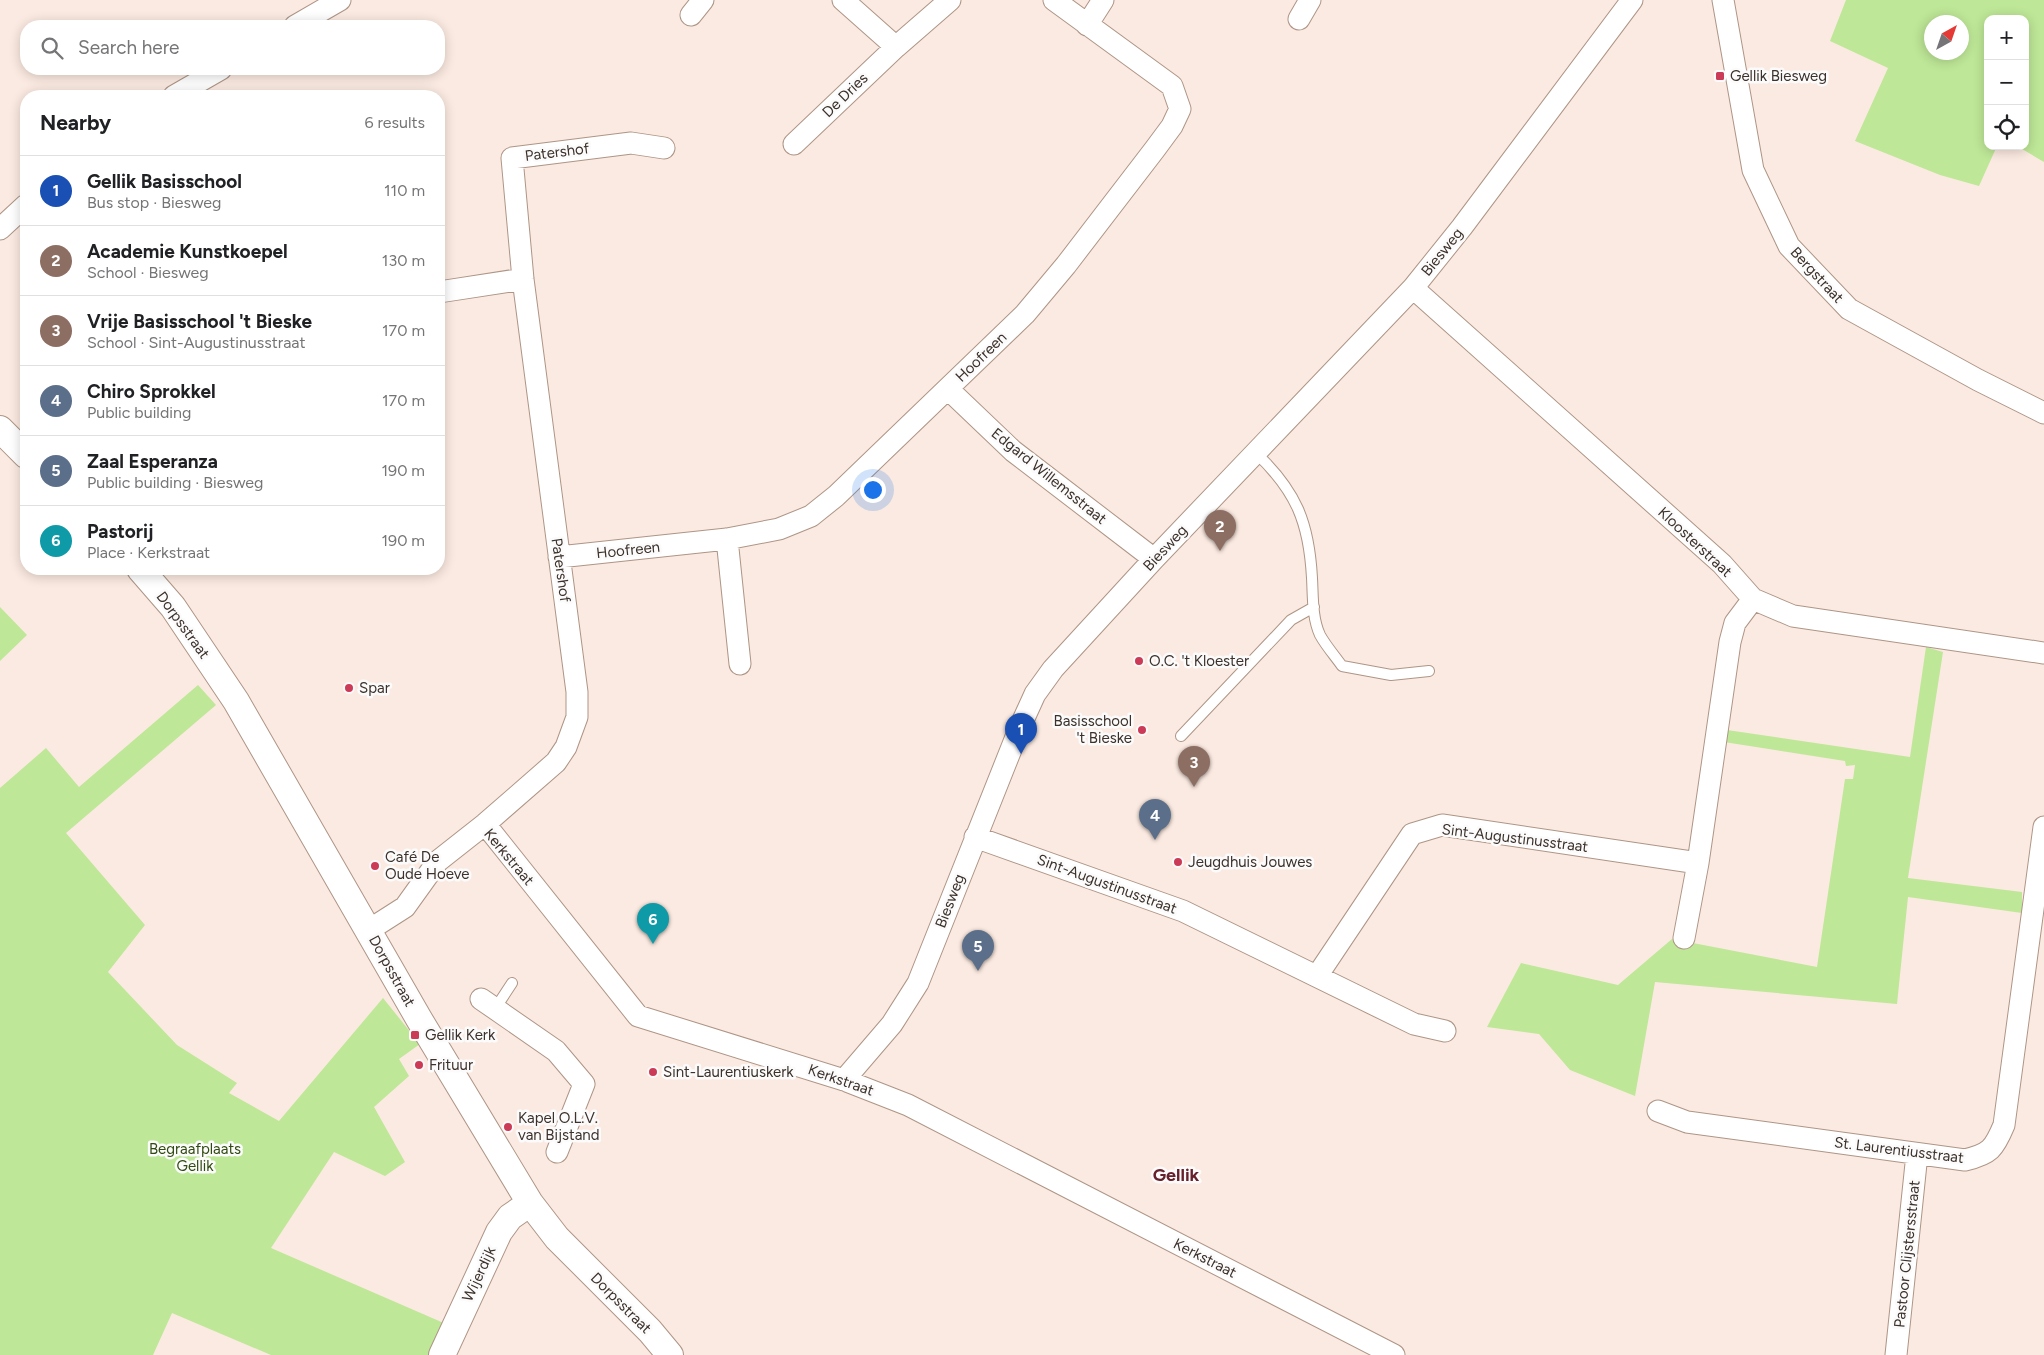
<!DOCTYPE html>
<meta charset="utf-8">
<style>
body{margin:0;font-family:Figtree,sans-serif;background:#f2f2f2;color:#202124}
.controls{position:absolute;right:15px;top:15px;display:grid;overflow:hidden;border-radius:10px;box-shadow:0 2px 12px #0003}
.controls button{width:45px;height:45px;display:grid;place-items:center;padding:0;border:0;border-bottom:1px solid #e0e0e0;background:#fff;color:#202124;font:25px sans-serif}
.compass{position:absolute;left:1924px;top:15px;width:45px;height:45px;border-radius:50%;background:#fff;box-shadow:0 2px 12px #0003;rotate:40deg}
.you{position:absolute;left:872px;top:489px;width:18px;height:18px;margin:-12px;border:4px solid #fff;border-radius:50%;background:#1a73e8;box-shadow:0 0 0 8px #1a73e833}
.badge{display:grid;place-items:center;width:32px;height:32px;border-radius:50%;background:#cb3a56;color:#fff;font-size:16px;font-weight:700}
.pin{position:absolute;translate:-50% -41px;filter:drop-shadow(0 1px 2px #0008)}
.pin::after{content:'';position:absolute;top:26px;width:18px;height:15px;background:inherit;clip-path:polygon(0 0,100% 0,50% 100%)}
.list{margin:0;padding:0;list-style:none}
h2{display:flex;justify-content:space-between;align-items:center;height:65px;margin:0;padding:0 20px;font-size:21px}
h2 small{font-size:16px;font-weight:400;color:#757577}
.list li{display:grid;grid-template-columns:32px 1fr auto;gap:15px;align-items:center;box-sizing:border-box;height:70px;padding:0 20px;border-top:1px solid #e0e0e0}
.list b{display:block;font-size:19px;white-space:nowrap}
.list p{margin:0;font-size:16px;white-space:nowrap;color:#757577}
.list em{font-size:16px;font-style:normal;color:#757577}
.icon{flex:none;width:28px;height:28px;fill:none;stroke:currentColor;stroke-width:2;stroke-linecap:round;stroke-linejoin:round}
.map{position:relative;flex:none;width:2044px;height:1355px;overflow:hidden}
.search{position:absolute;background:#fff;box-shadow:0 2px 12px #0003;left:20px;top:20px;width:425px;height:55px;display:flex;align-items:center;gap:12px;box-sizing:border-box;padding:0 18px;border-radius:20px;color:#757577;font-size:19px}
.panel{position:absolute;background:#fff;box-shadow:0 2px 12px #0003;left:20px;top:90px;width:425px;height:485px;border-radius:20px}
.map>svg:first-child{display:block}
.green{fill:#bee797;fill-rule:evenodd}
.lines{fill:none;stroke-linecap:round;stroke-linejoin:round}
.service-casing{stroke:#ae9586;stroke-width:12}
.minor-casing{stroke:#ae9586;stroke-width:23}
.tertiary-casing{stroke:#ae9586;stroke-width:28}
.service{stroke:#fff;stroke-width:10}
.minor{stroke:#fff;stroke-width:21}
.tertiary{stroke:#fff;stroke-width:26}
.poi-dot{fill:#cb3a56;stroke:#fbfbfb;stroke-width:2}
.labels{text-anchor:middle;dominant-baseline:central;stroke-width:5;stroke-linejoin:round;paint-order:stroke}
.poi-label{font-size:15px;fill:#3c312b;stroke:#fbfbfb;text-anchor:start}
.street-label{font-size:15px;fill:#3c312b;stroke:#fbfbfb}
.park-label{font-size:15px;fill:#314a10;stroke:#fbfbfb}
.quarter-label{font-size:18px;font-weight:bold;fill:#67212c;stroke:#fbfbfb}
</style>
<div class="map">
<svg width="2044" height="1355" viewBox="0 0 2044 1355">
<rect width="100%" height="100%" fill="#fbeae1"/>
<path class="green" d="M 1846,0 L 2044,0 L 2044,162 L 2017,146 L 2025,146 L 2025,19 L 1988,19 L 1988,146 L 1997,146 L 1979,186 L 1940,175 L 1855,141 L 1888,68 L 1830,41 ZM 1932,22 L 1962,22 L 1962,52 L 1932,52 Z
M 0,607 L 27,635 L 0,661 Z
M 1926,647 L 1943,652 L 1908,878 L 2022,892 L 2022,913 L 1908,897 L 1897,1004 L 1655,982 L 1635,1096 L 1570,1070 L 1539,1034 L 1487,1027 L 1521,963 L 1618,985 L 1672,939 L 1817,967 L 1845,779 L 1853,779 L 1855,765 L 1846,766 L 1845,761 L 1724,742 L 1727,730 L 1910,757 Z
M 198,685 L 216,705 L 66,833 L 145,925 L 108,972 L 177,1045 L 237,1083 L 229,1093 L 279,1121 L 383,998 L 420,1044 L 399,1059 L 409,1076 L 374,1107 L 405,1162 L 385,1176 L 334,1152 L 271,1248 L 446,1324 L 431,1355 L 271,1355 L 172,1313 L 153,1355 L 0,1355 L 0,788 L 46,748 L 79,787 Z"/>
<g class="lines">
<defs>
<path id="service" d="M 1256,453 C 1296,491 1309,522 1312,578 C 1313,595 1312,618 1320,635 C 1326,646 1335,656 1342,666 L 1391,675 L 1429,671
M 1181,736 L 1291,620 L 1314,607
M 495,1009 L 512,983"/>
<path id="minor" d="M 843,0 L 896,47
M 1723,0 L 1753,170 L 1789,246 L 1849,309 L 1978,380 L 2044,413
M 691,15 L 703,0
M 1299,19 L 1310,0
M 1087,25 L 1103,0
M 295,26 L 340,0
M 174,96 L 221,69
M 794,144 L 896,47 L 950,0
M 0,229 L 26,205
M 1413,288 L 1722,564 L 1753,599 L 1793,616 L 2044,653
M 439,292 L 523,279
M 948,389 L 1013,451 L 1154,559
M 727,539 L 740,664
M 559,557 L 727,539 L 779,529 L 811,516 L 836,496 L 1025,314 L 1066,265 L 1155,149 L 1172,126 L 1180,109 L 1172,86 L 1054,0
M 485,824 L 638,1016 L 844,1080 L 908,1105 L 1394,1355
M 975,837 L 1183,911 L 1414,1024 L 1445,1031
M 369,930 L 405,907 L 438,861 L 485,824 L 556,762 L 566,747 L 577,717 L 577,692 L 523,279 L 512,158 L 631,143 L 664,148
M 1684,938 L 1698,863 L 1730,642 L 1735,623 L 1753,599
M 1317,976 L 1412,834 L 1442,825 L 1698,863
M 481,999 L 556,1051 L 584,1084 L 557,1152
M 844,1080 L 892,1024 L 918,983 L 1020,727 L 1035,694 L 1053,669 L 1154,559 L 1413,288 L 1462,227 L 1632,0
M 1658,1111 L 1687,1122 L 1965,1160 C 1990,1154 1994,1149 2004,1125 L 2044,827
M 1896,1355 L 1917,1154"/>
<path id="tertiary" d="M 0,429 L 26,455
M 140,569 L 173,607 L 236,701 L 419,1019 L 530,1203 L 557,1238 L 650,1331 L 670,1355
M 442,1355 L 499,1232 L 510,1217 L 530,1203"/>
</defs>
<use href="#service" class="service-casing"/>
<use href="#minor" class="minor-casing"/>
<use href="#tertiary" class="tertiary-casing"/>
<use href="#service" class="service"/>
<use href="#minor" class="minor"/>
<use href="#tertiary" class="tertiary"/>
</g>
<g class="poi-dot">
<rect x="1715" y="71" width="10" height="10" rx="2.5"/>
<circle cx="1139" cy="661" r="5"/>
<circle cx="349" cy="688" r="5"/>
<circle cx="1142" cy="730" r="5"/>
<circle cx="1178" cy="862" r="5"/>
<circle cx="375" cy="866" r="5"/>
<rect x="410" y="1030" width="10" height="10" rx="2.5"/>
<circle cx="419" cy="1065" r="5"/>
<circle cx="653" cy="1072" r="5"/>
<circle cx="508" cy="1127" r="5"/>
</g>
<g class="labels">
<g class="poi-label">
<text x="1730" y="76">Gellik Biesweg</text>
<text x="1149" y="661">O.C. 't Kloester</text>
<text x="359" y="688">Spar</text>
<text x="1132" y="721" text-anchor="end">Basisschool<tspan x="1132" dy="17">'t Bieske</tspan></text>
<text x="385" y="857">Café De<tspan x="385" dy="17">Oude Hoeve</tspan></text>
<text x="1188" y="862">Jeugdhuis Jouwes</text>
<text x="425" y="1035">Gellik Kerk</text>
<text x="429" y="1065">Frituur</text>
<text x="663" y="1072">Sint-Laurentiuskerk</text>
<text x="518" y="1118">Kapel O.L.V.<tspan x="518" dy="17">van Bijstand</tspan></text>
</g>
<g class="street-label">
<text transform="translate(845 95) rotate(-44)">De Dries</text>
<text transform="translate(557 152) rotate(-7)">Patershof</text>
<text transform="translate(1442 252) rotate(-51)">Biesweg</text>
<text transform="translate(1817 275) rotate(47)">Bergstraat</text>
<text transform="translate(981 357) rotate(-44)">Hoofreen</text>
<text transform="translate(1049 476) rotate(39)">Edgard Willemsstraat</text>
<text transform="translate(1695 542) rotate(43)">Kloosterstraat</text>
<text transform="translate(1165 548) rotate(-47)">Biesweg</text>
<text transform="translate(628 550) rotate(-6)">Hoofreen</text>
<text transform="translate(561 570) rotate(82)">Patershof</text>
<text transform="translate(183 625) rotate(54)">Dorpsstraat</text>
<text transform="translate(1515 838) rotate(7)">Sint-Augustinusstraat</text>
<text transform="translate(509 857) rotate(50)">Kerkstraat</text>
<text transform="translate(1107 884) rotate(20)">Sint-Augustinusstraat</text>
<text transform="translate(950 901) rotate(-69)">Biesweg</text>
<text transform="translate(392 971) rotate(61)">Dorpsstraat</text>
<text transform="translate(841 1080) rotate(19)">Kerkstraat</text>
<text transform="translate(1899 1150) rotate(7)">St. Laurentiusstraat</text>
<text transform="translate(1907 1254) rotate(-84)">Pastoor Clijstersstraat</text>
<text transform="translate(1205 1258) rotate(27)">Kerkstraat</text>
<text transform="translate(479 1274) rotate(-65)">Wijerdijk</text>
<text transform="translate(621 1303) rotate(45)">Dorpsstraat</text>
</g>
<g class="park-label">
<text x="195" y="1149">Begraafplaats<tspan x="195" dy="17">Gellik</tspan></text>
</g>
<g class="quarter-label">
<text x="1176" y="1175">Gellik</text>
</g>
</g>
</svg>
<div class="controls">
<button>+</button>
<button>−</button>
<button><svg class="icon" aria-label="locate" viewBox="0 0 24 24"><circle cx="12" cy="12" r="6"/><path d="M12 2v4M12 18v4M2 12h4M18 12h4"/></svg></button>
</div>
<svg class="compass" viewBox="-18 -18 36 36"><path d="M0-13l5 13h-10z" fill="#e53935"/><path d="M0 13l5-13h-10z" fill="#757577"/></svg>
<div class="you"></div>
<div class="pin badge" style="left:1021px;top:754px;background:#1a4fb4">1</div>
<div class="pin badge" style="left:1220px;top:551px;background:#8d6e63">2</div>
<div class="pin badge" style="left:1194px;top:787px;background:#8d6e63">3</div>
<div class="pin badge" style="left:1155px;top:840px;background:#5c6f8a">4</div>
<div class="pin badge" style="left:978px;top:971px;background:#5c6f8a">5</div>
<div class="pin badge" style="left:653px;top:944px;background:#0f9aa8">6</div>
<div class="search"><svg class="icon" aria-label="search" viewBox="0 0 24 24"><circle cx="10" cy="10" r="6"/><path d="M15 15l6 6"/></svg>Search here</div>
<section class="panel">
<h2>Nearby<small>6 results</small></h2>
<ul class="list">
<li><span class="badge" style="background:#1a4fb4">1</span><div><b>Gellik Basisschool</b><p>Bus stop · Biesweg</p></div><em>110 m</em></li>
<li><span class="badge" style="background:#8d6e63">2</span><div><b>Academie Kunstkoepel</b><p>School · Biesweg</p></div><em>130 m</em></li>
<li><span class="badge" style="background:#8d6e63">3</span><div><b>Vrije Basisschool 't Bieske</b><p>School · Sint-Augustinusstraat</p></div><em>170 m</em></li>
<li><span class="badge" style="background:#5c6f8a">4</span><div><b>Chiro Sprokkel</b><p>Public building</p></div><em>170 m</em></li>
<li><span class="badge" style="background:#5c6f8a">5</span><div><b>Zaal Esperanza</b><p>Public building · Biesweg</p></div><em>190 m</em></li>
<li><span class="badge" style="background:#0f9aa8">6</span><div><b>Pastorij</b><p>Place · Kerkstraat</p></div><em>190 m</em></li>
</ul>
</section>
</div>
